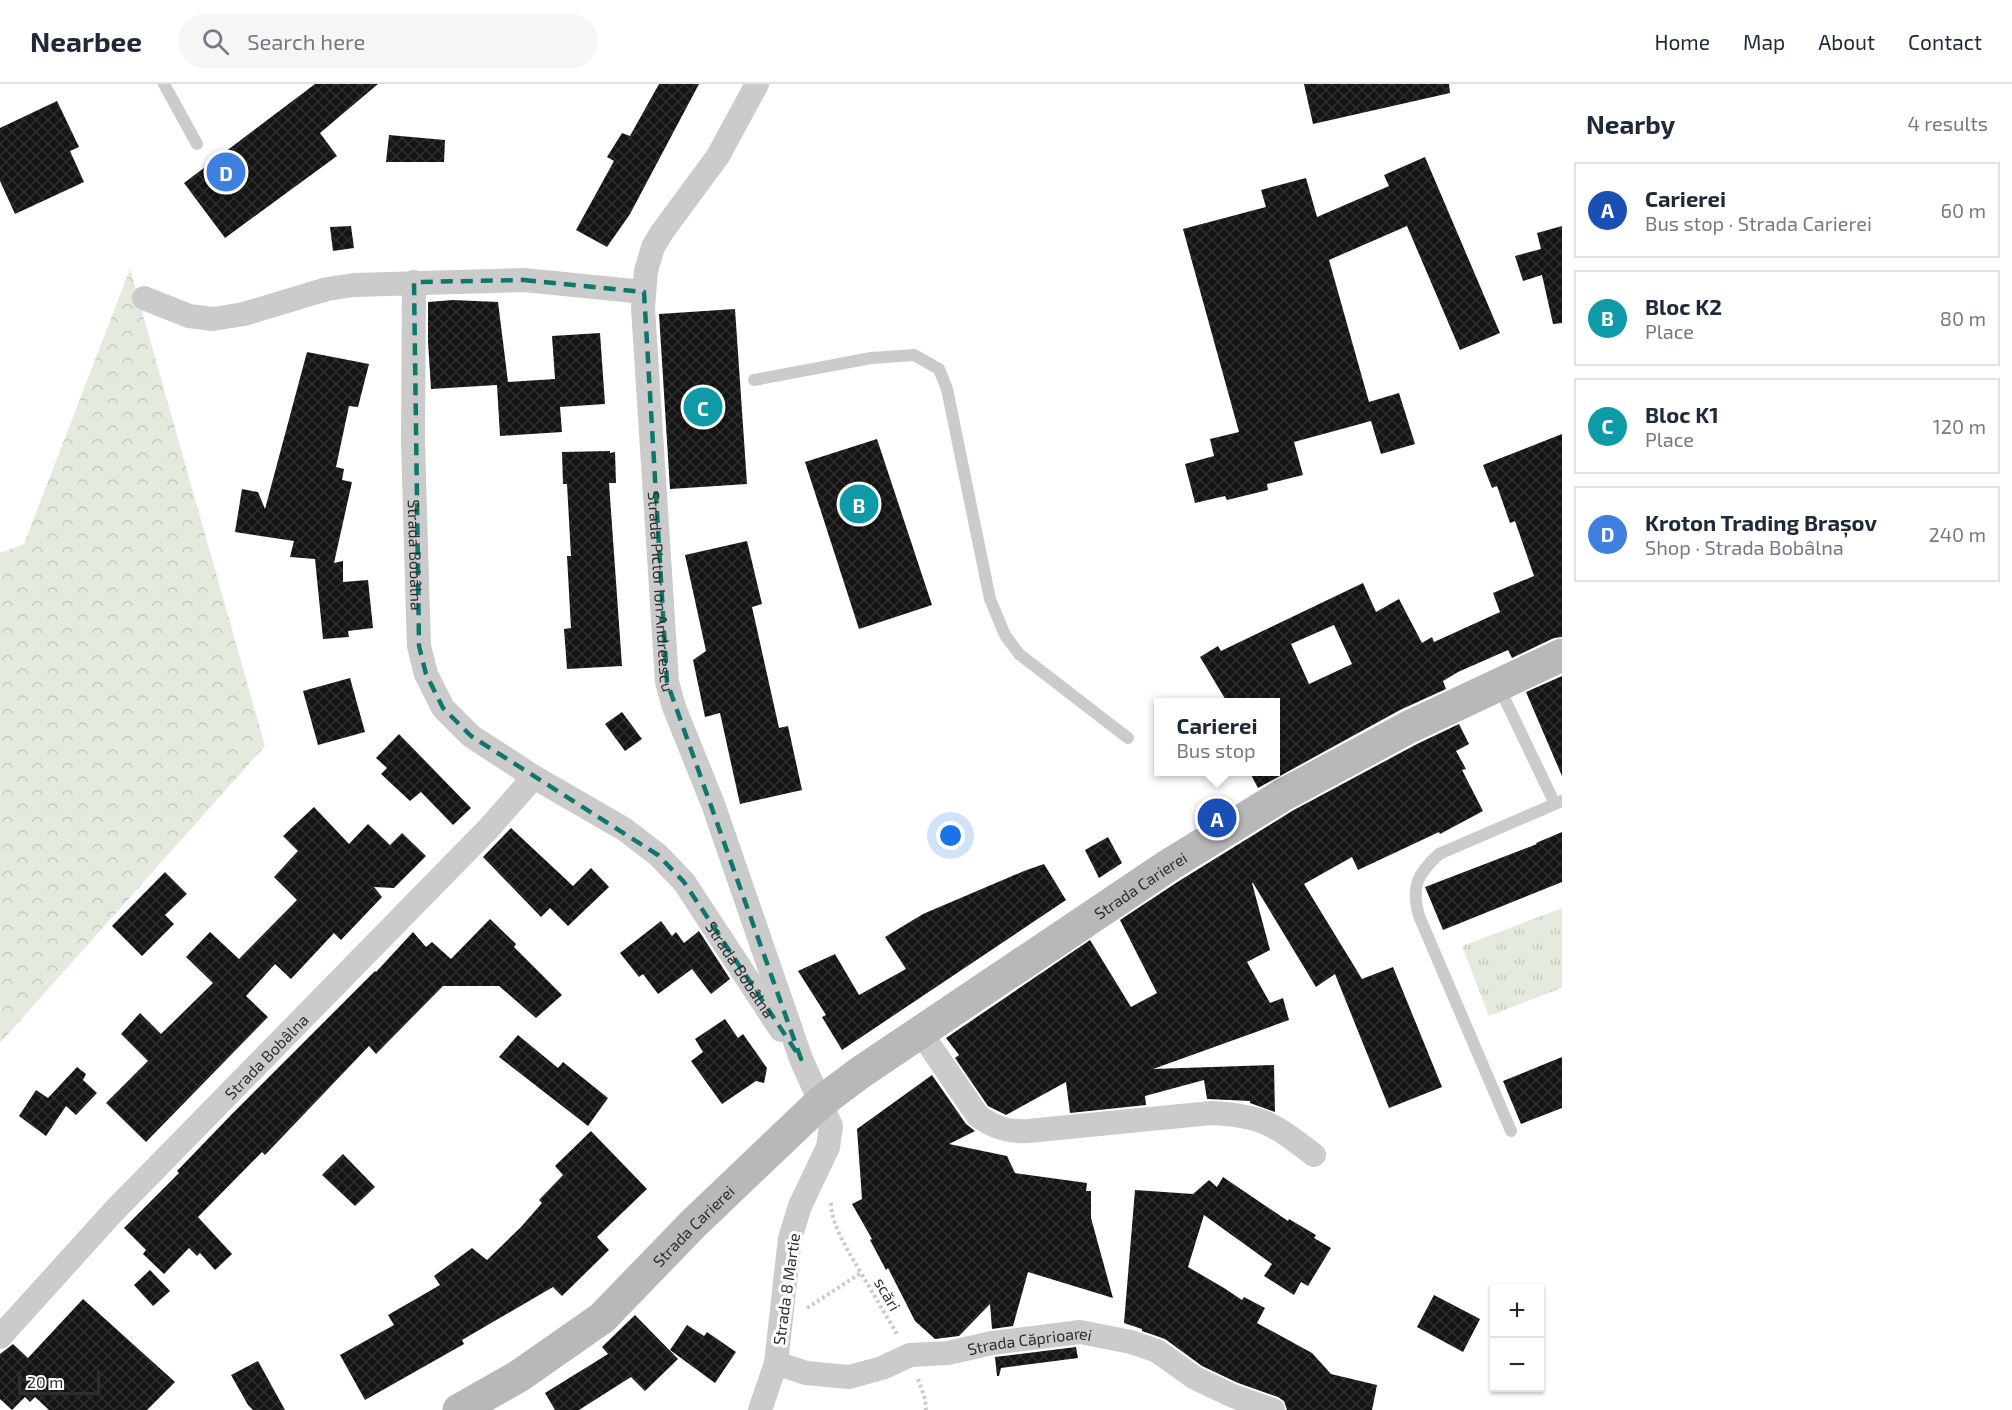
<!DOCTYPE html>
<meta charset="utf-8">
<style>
body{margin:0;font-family:"Exo 2",sans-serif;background:#f6f6f7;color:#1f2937}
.controls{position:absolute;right:18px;bottom:18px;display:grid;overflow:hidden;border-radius:0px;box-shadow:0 2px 4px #0004}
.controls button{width:54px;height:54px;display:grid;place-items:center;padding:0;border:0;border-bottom:2px solid #e0e1e3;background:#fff;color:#1f2937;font:30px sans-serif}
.scale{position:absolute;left:18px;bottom:15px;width:82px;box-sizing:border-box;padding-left:6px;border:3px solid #2e2e2e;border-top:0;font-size:16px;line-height:21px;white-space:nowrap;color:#2e2e2e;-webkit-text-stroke:4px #fff;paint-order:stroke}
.you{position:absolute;left:951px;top:752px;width:21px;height:21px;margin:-15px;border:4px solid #fff;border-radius:50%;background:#1a73e8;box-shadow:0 0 0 9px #1a73e833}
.badge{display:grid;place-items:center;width:39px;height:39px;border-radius:50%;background:#b45309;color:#fff;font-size:20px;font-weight:700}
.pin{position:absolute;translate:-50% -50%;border:3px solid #fff;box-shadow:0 2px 6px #0006}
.popup{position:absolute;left:1154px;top:614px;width:126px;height:78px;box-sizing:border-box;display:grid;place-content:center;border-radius:0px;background:#fff;filter:drop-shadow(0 2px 4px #0005);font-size:20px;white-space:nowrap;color:#747a83}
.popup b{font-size:22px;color:#1f2937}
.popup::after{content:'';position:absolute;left:50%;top:100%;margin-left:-12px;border:12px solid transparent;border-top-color:#fff}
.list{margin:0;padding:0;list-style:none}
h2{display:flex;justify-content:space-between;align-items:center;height:78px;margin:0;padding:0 24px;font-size:26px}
h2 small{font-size:20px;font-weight:400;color:#747a83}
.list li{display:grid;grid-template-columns:39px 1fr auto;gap:18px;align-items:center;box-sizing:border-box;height:96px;margin:0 12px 12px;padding:0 12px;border:2px solid #e0e1e3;border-radius:0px}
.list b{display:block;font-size:22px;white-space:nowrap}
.list p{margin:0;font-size:20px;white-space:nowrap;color:#747a83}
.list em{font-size:20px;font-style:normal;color:#747a83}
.icon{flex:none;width:33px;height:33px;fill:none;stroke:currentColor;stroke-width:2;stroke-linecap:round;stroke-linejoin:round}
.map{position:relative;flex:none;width:1562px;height:1326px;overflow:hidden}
header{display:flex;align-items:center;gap:36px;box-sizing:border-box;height:84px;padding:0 30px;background:#fff;border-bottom:2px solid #e0e1e3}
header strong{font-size:28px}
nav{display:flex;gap:33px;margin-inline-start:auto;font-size:21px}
.search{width:420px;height:54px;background:#f6f6f7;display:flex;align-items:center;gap:15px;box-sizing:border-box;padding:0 21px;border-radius:33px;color:#747a83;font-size:22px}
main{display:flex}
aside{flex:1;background:#fff}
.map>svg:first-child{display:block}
.grass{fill:url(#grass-tufts)}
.forest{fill:url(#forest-crowns)}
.building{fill:url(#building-cross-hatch);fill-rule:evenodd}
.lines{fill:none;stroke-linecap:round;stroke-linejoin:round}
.path{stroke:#cbcbcb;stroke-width:4;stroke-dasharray:3 3;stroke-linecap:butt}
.lane{stroke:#cbcbcb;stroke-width:12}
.street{stroke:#cbcbcb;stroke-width:24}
.secondary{stroke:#b8b8b8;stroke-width:33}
.marked{fill:none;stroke:#0f766e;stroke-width:4.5;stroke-dasharray:12 8;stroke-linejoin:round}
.labels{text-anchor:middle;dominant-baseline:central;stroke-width:6;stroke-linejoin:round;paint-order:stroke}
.street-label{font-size:16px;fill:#2e2e2e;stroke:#fff}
</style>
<header>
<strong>Nearbee</strong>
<div class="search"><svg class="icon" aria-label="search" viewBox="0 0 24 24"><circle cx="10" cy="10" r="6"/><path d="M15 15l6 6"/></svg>Search here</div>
<nav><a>Home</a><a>Map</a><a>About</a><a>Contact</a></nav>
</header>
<main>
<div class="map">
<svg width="1562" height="1326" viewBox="0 0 1562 1326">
<defs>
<pattern id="grass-tufts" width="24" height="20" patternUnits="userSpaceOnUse" patternTransform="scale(1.5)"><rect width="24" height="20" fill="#e5eade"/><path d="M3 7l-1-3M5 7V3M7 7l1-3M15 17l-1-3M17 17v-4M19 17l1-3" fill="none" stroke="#c5c9bf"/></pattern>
<pattern id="forest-crowns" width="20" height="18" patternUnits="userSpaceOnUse" patternTransform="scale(1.5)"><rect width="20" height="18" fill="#e5eade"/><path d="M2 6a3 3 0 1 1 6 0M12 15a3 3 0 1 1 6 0" fill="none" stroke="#c5c9bf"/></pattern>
<pattern id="building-cross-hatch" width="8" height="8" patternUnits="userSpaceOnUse" patternTransform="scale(1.5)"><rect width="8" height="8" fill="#151515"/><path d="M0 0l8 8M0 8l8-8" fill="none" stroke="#2f2f2f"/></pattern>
</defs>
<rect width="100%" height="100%" fill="#fff"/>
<path class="grass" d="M 1562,824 L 1562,904 L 1489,932 L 1462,862 Z"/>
<path class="forest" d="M 130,185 L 265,662 L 0,959 L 0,469 L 24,460 Z"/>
<path class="building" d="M 315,0 L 378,0 L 320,49 L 337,72 L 225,154 L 184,99 Z
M 659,0 L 699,0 L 630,130 L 607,163 L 576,146 L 614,77 L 607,73 L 622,49 L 630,52 Z
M 1304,0 L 1449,0 L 1450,9 L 1313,40 Z
M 57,17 L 79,63 L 70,67 L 84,98 L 15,130 L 0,97 L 0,44 Z
M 389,51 L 445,56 L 444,78 L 386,78 Z
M 1425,73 L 1500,249 L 1460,266 L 1407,142 L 1329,176 L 1369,318 L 1399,309 L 1415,360 L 1381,370 L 1371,337 L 1294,358 L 1303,391 L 1267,400 L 1268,406 L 1227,416 L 1225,412 L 1195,419 L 1185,380 L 1214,372 L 1210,355 L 1239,348 L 1183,145 L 1266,123 L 1261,106 L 1306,94 L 1317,133 L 1389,102 L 1384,91 Z
M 351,142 L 354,164 L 333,167 L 330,143 Z
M 1562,142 L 1562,239 L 1553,240 L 1542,191 L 1523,197 L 1515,172 L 1541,165 L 1537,149 Z
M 453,216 L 498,218 L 508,298 L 555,295 L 552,252 L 600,249 L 605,320 L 560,323 L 562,348 L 500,352 L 497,301 L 431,305 L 428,258 L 428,218 Z
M 735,225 L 747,400 L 670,405 L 659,230 Z
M 307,268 L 369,280 L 358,323 L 349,322 L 336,383 L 344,385 L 342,396 L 352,398 L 334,479 L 343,477 L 343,498 L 368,496 L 373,544 L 348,547 L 349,553 L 323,555 L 315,475 L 290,473 L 294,457 L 235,448 L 242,405 L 258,408 L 265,425 Z
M 1562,350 L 1562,553 L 1554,554 L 1512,574 L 1508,566 L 1458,588 L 1443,597 L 1446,605 L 1400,626 L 1258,704 L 1249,687 L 1275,687 L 1275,618 L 1227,618 L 1200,573 L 1218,562 L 1221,567 L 1363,499 L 1376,528 L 1399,515 L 1422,559 L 1432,553 L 1434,558 L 1500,528 L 1493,509 L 1534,492 L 1515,437 L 1510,439 L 1497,402 L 1492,404 L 1483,381 ZM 1334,541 L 1352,580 L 1309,600 L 1291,560 Z
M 877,355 L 932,521 L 859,545 L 805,378 Z
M 610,367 L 610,369 L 615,368 L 616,399 L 609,399 L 622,582 L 567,585 L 564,545 L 571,544 L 567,472 L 571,472 L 567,400 L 563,400 L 562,368 Z
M 747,457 L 762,520 L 752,523 L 779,644 L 788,642 L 802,706 L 740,720 L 720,629 L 705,633 L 693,576 L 706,567 L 685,471 Z
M 1562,592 L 1562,692 L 1526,608 Z
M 350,594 L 365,648 L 318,661 L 303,607 Z
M 622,628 L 642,655 L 625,667 L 605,640 Z
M 1459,640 L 1469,660 L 1456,667 L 1466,685 L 1462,686 L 1483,727 L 1440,750 L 1439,748 L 1358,786 L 1352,773 L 1304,800 L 1362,895 L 1393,883 L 1442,1003 L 1389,1024 L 1335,890 L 1316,903 L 1253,799 L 1252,799 L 1270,866 L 1247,878 L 1270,919 L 1283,914 L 1289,936 L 1153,985 L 1274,981 L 1275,1028 L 1250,1019 L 1250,1017 L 1207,1015 L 1204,996 L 1145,1012 L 1146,1021 L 1070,1029 L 1066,998 L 1006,1031 L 988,1022 L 955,974 L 959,971 L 946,954 L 1090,856 L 1131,923 L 1157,909 L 1120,836 L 1179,797 L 1292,727 L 1417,660 Z
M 399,650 L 471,724 L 453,741 L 421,708 L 410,717 L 381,690 L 387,684 L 376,674 Z
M 314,723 L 349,760 L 368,740 L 390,761 L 402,749 L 426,772 L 394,804 L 374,803 L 382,813 L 341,856 L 334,849 L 291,895 L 275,880 L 246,912 L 268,933 L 146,1058 L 106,1019 L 148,977 L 121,950 L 140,929 L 161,950 L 213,899 L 186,873 L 210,848 L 239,875 L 297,816 L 274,793 L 298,767 L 283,752 Z
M 511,744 L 573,802 L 591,784 L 609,803 L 568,842 L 550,824 L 541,833 L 483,773 Z
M 1562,748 L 1562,798 L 1443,846 L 1425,803 L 1537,760 L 1536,759 Z
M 1108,753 L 1122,779 L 1099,794 L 1085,766 Z
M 1044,780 L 1066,816 L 842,966 L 822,933 L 826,931 L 798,887 L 835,870 L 859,911 L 906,885 L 885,853 L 923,830 L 1024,787 Z
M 165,788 L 187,810 L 165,831 L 174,840 L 142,872 L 112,842 Z
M 490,835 L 516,860 L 514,863 L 562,911 L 536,934 L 499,902 L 443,902 L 376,970 L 369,962 L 265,1071 L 262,1068 L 198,1133 L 232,1170 L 215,1186 L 200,1169 L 197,1172 L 189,1164 L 164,1190 L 143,1170 L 146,1166 L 124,1144 L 179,1089 L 177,1087 L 232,1030 L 375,887 L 376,888 L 413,848 L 426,863 L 432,858 L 451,875 Z
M 661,837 L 672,852 L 676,848 L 684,859 L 699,847 L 730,895 L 711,910 L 692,885 L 658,910 L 643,890 L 639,893 L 620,869 Z
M 725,935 L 738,954 L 743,950 L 767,984 L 764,999 L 756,997 L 722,1020 L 691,977 L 703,968 L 695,955 Z
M 518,951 L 558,984 L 563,978 L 608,1014 L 588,1042 L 499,973 Z
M 1562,973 L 1562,1024 L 1521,1040 L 1503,997 Z
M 77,983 L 86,990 L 83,996 L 97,1009 L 76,1031 L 66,1022 L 46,1052 L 19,1032 L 36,1006 L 48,1014 Z
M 932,991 L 966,1040 L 975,1047 L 949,1060 L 1007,1072 L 1015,1089 L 1087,1099 L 1086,1107 L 1091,1107 L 1091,1134 L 1113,1214 L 1028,1188 L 1013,1242 L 992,1245 L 990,1220 L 959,1252 L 935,1255 L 915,1237 L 888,1184 L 886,1186 L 870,1156 L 872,1155 L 852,1120 L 862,1115 L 857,1045 Z
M 591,1047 L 647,1105 L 597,1153 L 609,1166 L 562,1212 L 553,1203 L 462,1256 L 464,1260 L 365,1316 L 340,1271 L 394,1241 L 388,1231 L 440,1201 L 434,1192 L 472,1164 L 487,1176 L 521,1143 L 542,1119 L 539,1116 L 563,1091 L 555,1082 Z
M 343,1070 L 375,1103 L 355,1122 L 322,1091 Z
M 1223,1093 L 1288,1137 L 1289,1135 L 1316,1151 L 1314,1154 L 1331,1164 L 1308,1202 L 1301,1198 L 1294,1211 L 1264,1192 L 1272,1180 L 1204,1131 L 1188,1183 L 1224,1204 L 1242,1216 L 1244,1213 L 1265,1224 L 1257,1239 L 1312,1269 L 1331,1290 L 1377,1301 L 1372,1326 L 1287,1326 L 1284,1317 L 1278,1313 L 1238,1299 L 1202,1282 L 1165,1255 L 1142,1247 L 1142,1245 L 1124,1239 L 1135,1106 L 1193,1110 L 1209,1096 L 1217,1103 Z
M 150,1186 L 170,1207 L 153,1222 L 134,1201 Z
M 1434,1211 L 1480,1235 L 1463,1268 L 1417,1243 Z
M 83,1215 L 175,1298 L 147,1326 L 49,1326 L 35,1313 L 30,1318 L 25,1313 L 12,1326 L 0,1315 L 0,1270 L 13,1260 L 28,1274 Z
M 635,1231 L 678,1275 L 645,1307 L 631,1293 L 579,1326 L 555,1326 L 545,1309 L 608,1270 L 602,1263 Z
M 687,1241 L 704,1252 L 707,1248 L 736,1268 L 715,1299 L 670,1266 Z
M 1076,1263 L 1078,1274 L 1001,1284 L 999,1292 L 997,1292 L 995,1273 Z
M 258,1277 L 285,1326 L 253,1326 L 248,1321 L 231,1291 Z"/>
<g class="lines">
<path class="path" d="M 831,1119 C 831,1141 850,1170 861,1189
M 807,1224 L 861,1189 L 897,1250
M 918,1295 L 925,1315 L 926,1326"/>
<path class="lane" d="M 164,0 L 197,60
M 754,296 L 871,274 L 914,271 L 939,285 L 947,305 L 990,515 L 1005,551 L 1019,570 L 1128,654
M 1498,601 L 1555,720 L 1561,717
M 1511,1047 L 1419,832 C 1411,803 1417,790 1439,770 L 1555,720"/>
<g class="street">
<path id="s1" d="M 757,0 L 718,72 L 662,148 L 653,163 L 646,187 L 643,224 L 667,598 L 674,623 L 713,720 L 801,975 L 831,1042 L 828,1063 L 800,1122 L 790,1154 L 776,1279 L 760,1326"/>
<path id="s2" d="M 414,198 L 413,357 L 418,532 L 419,562 L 426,590 L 443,624 L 471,652 L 534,693 L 624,745 L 658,771 L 684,798 L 781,946"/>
<path d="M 144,214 L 189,232 L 213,235 L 244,230 L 327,205 L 354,201 L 524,196 L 644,208"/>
<path d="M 921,949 L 978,1032 C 995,1044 1008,1048 1028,1047 L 1211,1029 C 1262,1031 1275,1041 1314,1071"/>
<path id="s3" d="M 0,1253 L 113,1128 L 489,744 L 534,693"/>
<path id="s4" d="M 776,1279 L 806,1289 L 849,1293 L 882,1284 L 910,1271 L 948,1269 L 992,1259 L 1080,1248 L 1131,1258 L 1157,1267 L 1195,1294 L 1233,1312 L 1273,1326"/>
</g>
<path class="secondary" id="s5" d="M 459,1326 L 519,1292 L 602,1234 L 693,1140 L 821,1018 L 861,988 L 1169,781 L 1283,711 L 1409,643 L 1562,571"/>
</g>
<path class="marked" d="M 524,196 L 644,208 L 667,598 L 801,975 L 684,798 L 658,771 L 471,652 L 443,624 L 426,590 L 419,562 L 414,198 Z"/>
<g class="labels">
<g class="street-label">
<text stroke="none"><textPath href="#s2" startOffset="273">Strada Bobâlna</textPath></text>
<text stroke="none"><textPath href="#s1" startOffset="540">Strada Pictor Ion Andreescu</textPath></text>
<text stroke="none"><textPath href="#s5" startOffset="864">Strada Carierei</textPath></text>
<text stroke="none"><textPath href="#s2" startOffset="834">Strada Bobâlna</textPath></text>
<text stroke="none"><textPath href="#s3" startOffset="387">Strada Bobâlna</textPath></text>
<text stroke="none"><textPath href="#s5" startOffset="300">Strada Carierei</textPath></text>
<text transform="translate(786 1205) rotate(-82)">Strada 8 Martie</text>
<text transform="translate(888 1210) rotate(60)">scări</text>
<text stroke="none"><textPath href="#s4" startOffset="261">Strada Căprioarei</textPath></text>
</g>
</g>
</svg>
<div class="controls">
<button>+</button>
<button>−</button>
</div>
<div class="scale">20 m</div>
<div class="you"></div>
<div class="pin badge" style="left:1217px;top:734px;background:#1a4fb4">A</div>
<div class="popup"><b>Carierei</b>Bus stop</div>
<div class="pin badge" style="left:859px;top:420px;background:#0f9aa8">B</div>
<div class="pin badge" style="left:703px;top:323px;background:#0f9aa8">C</div>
<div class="pin badge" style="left:226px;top:88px;background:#3f7fe0">D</div>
</div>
<aside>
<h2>Nearby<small>4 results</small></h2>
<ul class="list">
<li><span class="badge" style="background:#1a4fb4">A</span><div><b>Carierei</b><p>Bus stop · Strada Carierei</p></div><em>60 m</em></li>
<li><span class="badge" style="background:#0f9aa8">B</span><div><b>Bloc K2</b><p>Place</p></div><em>80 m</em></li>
<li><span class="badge" style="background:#0f9aa8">C</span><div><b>Bloc K1</b><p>Place</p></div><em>120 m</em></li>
<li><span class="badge" style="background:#3f7fe0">D</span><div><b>Kroton Trading Brașov</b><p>Shop · Strada Bobâlna</p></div><em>240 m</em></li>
</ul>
</aside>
</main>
